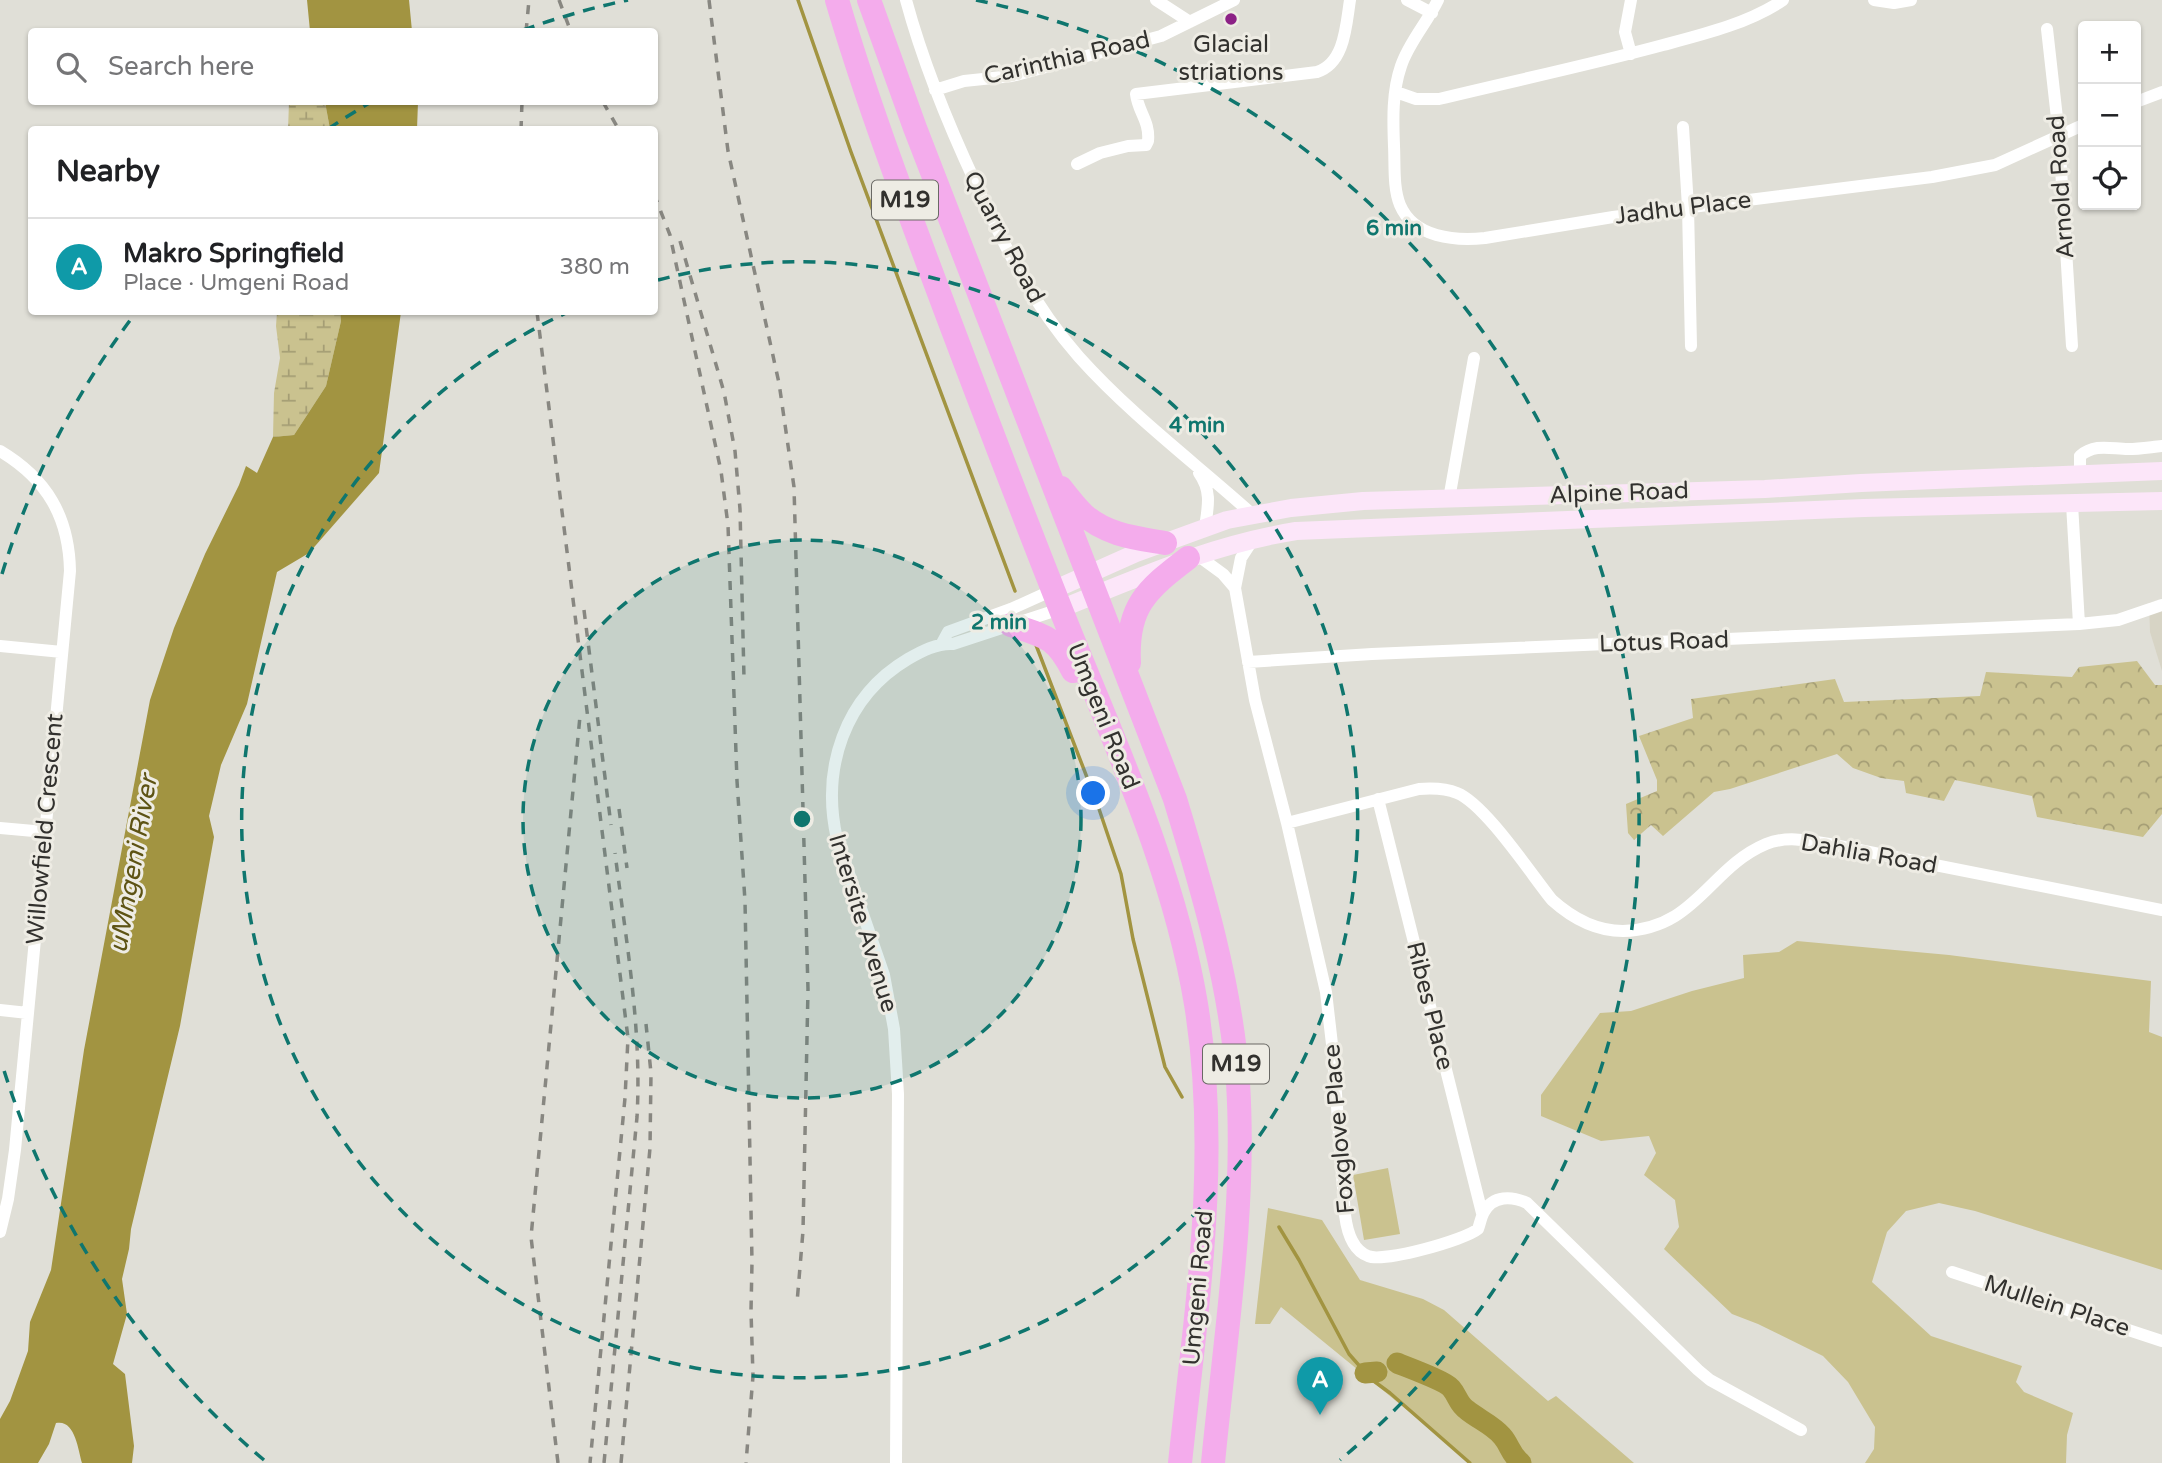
<!DOCTYPE html>
<meta charset="utf-8">
<style>
body{margin:0;font-family:"Varela Round",sans-serif;background:#f6f6f6;color:#202124}
.controls{position:absolute;right:21px;top:21px;display:grid;overflow:hidden;border-radius:7px;box-shadow:0 2px 5px #0004}
.controls button{width:63px;height:63px;display:grid;place-items:center;padding:0;border:0;border-bottom:2px solid #e0e0e0;background:#fff;color:#202124;font:35px sans-serif}
.you{position:absolute;left:1094px;top:794px;width:24px;height:24px;margin:-18px;border:5px solid #fff;border-radius:50%;background:#1a73e8;box-shadow:0 0 0 10px #1a73e833}
.badge{display:grid;place-items:center;width:46px;height:46px;border-radius:50%;background:#8c2186;color:#fff;font-size:23px;font-weight:700}
.pin{position:absolute;translate:-50% -58px;filter:drop-shadow(0 2px 4px #0008)}
.pin::after{content:'';position:absolute;top:37px;width:24px;height:21px;background:inherit;clip-path:polygon(0 0,100% 0,50% 100%)}
.list{margin:0;padding:0;list-style:none}
h2{display:flex;justify-content:space-between;align-items:center;height:91px;margin:0;padding:0 28px;font-size:30px}
h2 small{font-size:23px;font-weight:400;color:#757577}
.list li{display:grid;grid-template-columns:46px 1fr auto;gap:21px;align-items:center;box-sizing:border-box;height:98px;padding:0 28px;border-top:2px solid #e0e0e0}
.list b{display:block;font-size:26px;white-space:nowrap}
.list p{margin:0;font-size:23px;white-space:nowrap;color:#757577}
.list em{font-size:23px;font-style:normal;color:#757577}
.icon{flex:none;width:38px;height:38px;fill:none;stroke:currentColor;stroke-width:2;stroke-linecap:round;stroke-linejoin:round}
.map{position:relative;flex:none;width:2162px;height:1463px;overflow:hidden}
.search{position:absolute;background:#fff;box-shadow:0 2px 5px #0004;left:28px;top:28px;width:630px;height:77px;display:flex;align-items:center;gap:18px;box-sizing:border-box;padding:0 24px;border-radius:7px;color:#757577;font-size:26px}
.panel{position:absolute;background:#fff;box-shadow:0 2px 5px #0004;left:28px;top:126px;width:630px;height:189px;border-radius:7px}
.map>svg:first-child{display:block}
.built{fill:#d7d4c5}
.green{fill:#cac28f}
.forest{fill:url(#forest-crowns)}
.wetland{fill:url(#wetland-marsh)}
.water{fill:#a29441}
.lines{fill:none;stroke-linecap:round;stroke-linejoin:round}
.stream{stroke:#a29441;stroke-width:3.5}
.river{stroke:#a29441;stroke-width:21}
.street{stroke:#fff;stroke-width:12}
.secondary{stroke:#fce6f9;stroke-width:18}
.highway{stroke:#f4acec;stroke-width:24}
.rail{stroke:#888781;stroke-width:3.5;stroke-dasharray:9 9;stroke-linecap:butt}
.ring{fill:none;stroke:#0f766e;stroke-width:3.5;stroke-dasharray:12 9}
.poi-dot{fill:#8c2186;stroke:#eeece4;stroke-width:2.5}
.labels{text-anchor:middle;dominant-baseline:central;stroke-width:6;stroke-linejoin:round;paint-order:stroke}
.shield{fill:#eeece4;stroke:#6a6965;stroke-width:2}
.shield-label{font-size:23px;font-weight:bold;fill:#32312e}
.poi-label{font-size:24px;fill:#32312e;stroke:#eeece4}
.street-label{font-size:24px;fill:#32312e;stroke:#eeece4}
.water-label{font-size:26px;font-style:italic;fill:#5d5314;stroke:#eeece4}
.centre{fill:#0f766e;stroke:#eeece4;stroke-width:3.5}
.ring-label{font-size:21px;text-anchor:middle;font-weight:bold;fill:#0f766e;stroke:#eeece4;stroke-width:6;stroke-linejoin:round;paint-order:stroke}
</style>
<div class="map">
<svg width="2162" height="1463" viewBox="0 0 2162 1463">
<defs>
<pattern id="forest-crowns" width="20" height="18" patternUnits="userSpaceOnUse" patternTransform="scale(1.75)"><rect width="20" height="18" fill="#cac28f"/><path d="M2 6a3 3 0 1 1 6 0M12 15a3 3 0 1 1 6 0" fill="none" stroke="#a59e75"/></pattern>
<pattern id="wetland-marsh" width="20" height="14" patternUnits="userSpaceOnUse" patternTransform="scale(1.75)"><rect width="20" height="14" fill="#cac28f"/><path d="M1 5h8M5 5V1M11 12h8M15 12V8" fill="none" stroke="#a59e75"/></pattern>
</defs>
<rect width="100%" height="100%" fill="#e0dfd7"/>
<path class="built" d="M 2162,599 L 2162,671 L 2150,632 L 2149,603 Z"/>
<path class="green" d="M 1797,941 L 1949,955 L 2151,981 L 2149,1032 L 2162,1037 L 2162,1270 L 1975,1211 L 1939,1203 L 1906,1211 L 1887,1232 L 1872,1282 L 1931,1336 L 2022,1366 L 2016,1382 L 2024,1392 L 2073,1413 L 2067,1435 L 2066,1463 L 1865,1463 L 1874,1449 L 1875,1427 L 1848,1382 L 1823,1356 L 1758,1324 L 1732,1314 L 1664,1249 L 1679,1227 L 1675,1200 L 1644,1175 L 1656,1153 L 1649,1136 L 1601,1141 L 1541,1116 L 1541,1095 L 1600,1013 L 1631,1011 L 1692,991 L 1744,978 L 1743,955 L 1779,952 Z
M 1388,1168 L 1400,1234 L 1364,1240 L 1353,1175 Z
M 1268,1208 L 1322,1220 L 1360,1280 L 1423,1299 L 1444,1310 L 1548,1401 L 1556,1396 L 1634,1463 L 1472,1463 L 1281,1307 L 1270,1324 L 1255,1324 Z"/>
<path class="forest" d="M 2137,661 L 2155,685 L 2162,685 L 2162,814 L 2143,837 L 2037,817 L 2032,796 L 1955,780 L 1944,801 L 1906,793 L 1904,781 L 1881,778 L 1853,768 L 1837,754 L 1730,789 L 1714,792 L 1663,836 L 1651,825 L 1634,840 L 1628,833 L 1626,804 L 1657,791 L 1657,780 L 1639,736 L 1693,718 L 1691,699 L 1835,679 L 1844,702 L 1980,696 L 1986,672 L 2072,677 L 2079,667 Z"/>
<path class="wetland" d="M 289,102 L 325,102 L 330,129 L 288,130 Z
M 277,312 L 340,312 L 341,321 L 326,386 L 294,435 L 273,437 L 274,393 L 280,358 L 276,326 Z"/>
<path class="water" d="M 307,0 L 409,0 L 412,31 L 310,31 Z
M 325,102 L 418,102 L 417,129 L 330,129 Z
M 340,312 L 401,312 L 379,473 L 309,553 L 277,572 L 247,704 L 221,765 L 209,816 L 214,837 L 180,1026 L 131,1229 L 129,1249 L 122,1279 L 127,1314 L 113,1364 L 125,1374 L 134,1446 L 132,1463 L 82,1463 C 78,1449 75,1419 56,1423 L 49,1444 L 38,1463 L 0,1463 L 0,1419 L 10,1401 L 28,1351 L 30,1322 L 51,1270 L 84,1050 L 150,700 L 174,628 L 205,554 L 239,485 L 246,466 L 257,473 L 273,437 L 294,435 L 326,386 L 341,321 Z"/>
<g class="lines">
<path class="stream" d="M 798,0 L 851,152 L 1015,591
M 1036,645 L 1098,806 L 1121,874 L 1133,939 L 1165,1067 L 1182,1097
M 1279,1227 L 1299,1260 L 1349,1354 L 1371,1379 L 1390,1393 L 1470,1463"/>
<path class="river" d="M 1397,1363 C 1409,1368 1445,1381 1451,1388 C 1458,1396 1458,1404 1467,1410 C 1478,1419 1493,1425 1502,1436 C 1510,1445 1510,1454 1521,1463
M 1365,1373 L 1377,1372"/>
<path class="street" d="M 906,0 C 923,63 948,124 976,184 C 1004,246 1033,305 1079,357 C 1131,415 1194,462 1252,514
M 1156,0 L 1190,22
M 1407,0 L 1432,13
M 1438,0 C 1427,23 1409,42 1401,66 C 1392,92 1393,120 1394,146 C 1395,165 1393,188 1400,205 C 1414,238 1455,241 1485,238 L 1613,217 L 1932,177 L 1995,165 L 2083,125
M 1874,0 L 1894,3 L 1911,0
M 2047,29 L 2059,136 L 2072,346
M 1631,54 L 1625,32 L 1631,0
M 935,90 L 964,81 L 1012,76 L 1161,36 L 1234,0
M 1396,92 L 1416,99 L 1439,99 C 1513,81 1589,65 1663,45 C 1701,35 1750,23 1783,0
M 2136,102 L 2162,92
M 1683,127 L 1688,207 L 1691,346
M 1077,164 L 1100,153 L 1128,146 L 1146,145 L 1148,141 C 1150,121 1138,112 1136,94 L 1317,72 C 1345,63 1346,25 1350,0
M 0,451 C 47,479 69,517 70,571 L 15,1150 L 8,1199 L 0,1232
M 1199,473 C 1212,491 1208,507 1205,527
M 2080,474 L 2080,456 C 2095,443 2111,449 2128,449 C 2140,449 2151,447 2162,446
M 1449,499 L 1474,358
M 2072,504 L 2079,624
M 1254,538 L 1241,558 L 1235,588 L 1255,700 L 1287,823 L 1326,992 L 1333,1053 L 1345,1215 C 1347,1231 1352,1250 1368,1256 C 1383,1263 1465,1240 1478,1229 C 1480,1224 1481,1217 1484,1212 C 1493,1195 1512,1196 1527,1203 L 1698,1370 L 1710,1380 L 1801,1430
M 1197,555 L 1223,574 L 1235,588
M 942,643 L 948,632 L 1011,609 L 1053,590
M 0,646 L 62,652
M 1248,662 L 1372,654 L 2079,624 L 2118,620 L 2162,605
M 1378,799 L 1482,1213
M 1287,823 L 1419,789 C 1432,788 1445,788 1457,793 C 1485,804 1531,874 1552,900 C 1572,918 1595,931 1623,931 C 1696,929 1709,868 1766,844 C 1788,835 1811,841 1834,845 L 2162,910
M 0,828 L 45,832
M 0,1010 L 28,1013
M 1952,1272 L 2162,1341
M 896,1463 L 898,1094 L 894,1029 L 884,975 L 837,839 C 821,769 844,697 908,659 C 922,651 937,643 953,644 L 1060,609"/>
<path class="secondary" d="M 1053,590 L 1136,553 L 1227,520 L 1291,508 L 1363,501 L 1765,489 L 1861,483 L 2162,471
M 1060,609 C 1140,577 1210,545 1296,531 L 1864,508 L 2162,501"/>
<path class="highway" d="M 837,0 C 863,88 895,175 927,261 C 970,376 1014,491 1059,605 C 1111,736 1173,865 1196,1004 C 1221,1158 1196,1310 1180,1463
M 869,0 L 915,128 L 1175,799 C 1203,891 1231,985 1238,1083 C 1246,1208 1225,1338 1213,1463
M 1061,488 C 1068,497 1075,506 1083,514 C 1106,535 1136,538 1165,543
M 1011,625 C 1045,636 1056,637 1073,671
M 1129,663 C 1126,607 1146,590 1188,558"/>
<path class="rail" d="M 559,0 L 571,32
M 709,0 L 728,151 L 779,383 L 794,487 L 808,989 L 803,1231 L 797,1303
M 526,32 L 529,0
M 603,102 L 619,130
M 521,130 L 522,102
M 654,194 L 670,235 L 675,259 L 721,471 L 728,525 L 737,781 L 745,901 L 752,1262 L 751,1311 L 753,1376 L 746,1463
M 680,241 L 724,392 L 735,451 L 740,509 L 744,678
M 537,312 L 628,1038 L 625,1098 L 590,1463
M 584,610 L 611,825
M 619,809 L 627,868
M 558,1463 L 531,1237 L 580,716
M 604,1463 L 637,1117 C 642,1028 626,941 615,853
M 621,1463 L 650,1148 L 651,1073 L 646,1024"/>
</g>
<circle cx="802" cy="819" r="279" fill="#0f766e" fill-opacity=".12"/>
<g class="ring">
<circle cx="802" cy="819" r="279"/>
<path d="M658 280A558 558 0 1 1 566 313"/>
<path d="M264 1460A837 837 0 0 1 2 1064M2 574A837 837 0 0 1 134 315M328 129A837 837 0 0 1 371 102M523 30A837 837 0 0 1 628 0M976 0A837 837 0 0 1 1340 1460"/>
</g>
<circle class="poi-dot" cx="1231" cy="19" r="7"/>
<g class="labels">
<g class="shield">
<rect x="872" y="180.5" width="66" height="39" rx="5"/>
<rect x="1203" y="1044.5" width="66" height="39" rx="5"/>
</g>
<g class="shield-label">
<text x="905" y="200">M19</text>
<text x="1236" y="1064">M19</text>
</g>
<g class="poi-label">
<text x="1231" y="44">Glacial<tspan x="1231" dy="28">striations</tspan></text>
</g>
<g class="street-label">
<text transform="translate(1067 58) rotate(-13)">Carinthia Road</text>
<text transform="translate(2061 187) rotate(-94)">Arnold Road</text>
<text transform="translate(1683 208) rotate(-7)">Jadhu Place</text>
<text transform="translate(1004 237) rotate(62)">Quarry Road</text>
<text transform="translate(1619 493) rotate(-2)">Alpine Road</text>
<text transform="translate(1664 642) rotate(-2)">Lotus Road</text>
<text transform="translate(1103 716) rotate(68)">Umgeni Road</text>
<text transform="translate(45 829) rotate(-85)">Willowfield Crescent</text>
<text transform="translate(1869 854) rotate(10)">Dahlia Road</text>
<text transform="translate(863 923) rotate(73)">Intersite Avenue</text>
<text transform="translate(1430 1006) rotate(76)">Ribes Place</text>
<text transform="translate(1339 1129) rotate(-95)">Foxglove Place</text>
<text transform="translate(1198 1288) rotate(-85)">Umgeni Road</text>
<text transform="translate(2057 1306) rotate(18)">Mullein Place</text>
</g>
<g class="water-label">
<text transform="translate(133 864) rotate(-80)">uMngeni River</text>
</g>
</g>
<circle cx="802" cy="819" r="10" class="centre"/>
<g class="ring-label">
<text x="1394" y="235">6 min</text>
<text x="1197" y="432">4 min</text>
<text x="999" y="629">2 min</text>
</g>
</svg>
<div class="controls">
<button>+</button>
<button>−</button>
<button><svg class="icon" aria-label="locate" viewBox="0 0 24 24"><circle cx="12" cy="12" r="6"/><path d="M12 2v4M12 18v4M2 12h4M18 12h4"/></svg></button>
</div>
<div class="you"></div>
<div class="pin badge" style="left:1320px;top:1415px;background:#0f9aa8">A</div>
<div class="search"><svg class="icon" aria-label="search" viewBox="0 0 24 24"><circle cx="10" cy="10" r="6"/><path d="M15 15l6 6"/></svg>Search here</div>
<section class="panel">
<h2>Nearby<small></small></h2>
<ul class="list">
<li><span class="badge" style="background:#0f9aa8">A</span><div><b>Makro Springfield</b><p>Place · Umgeni Road</p></div><em>380 m</em></li>
</ul>
</section>
</div>
